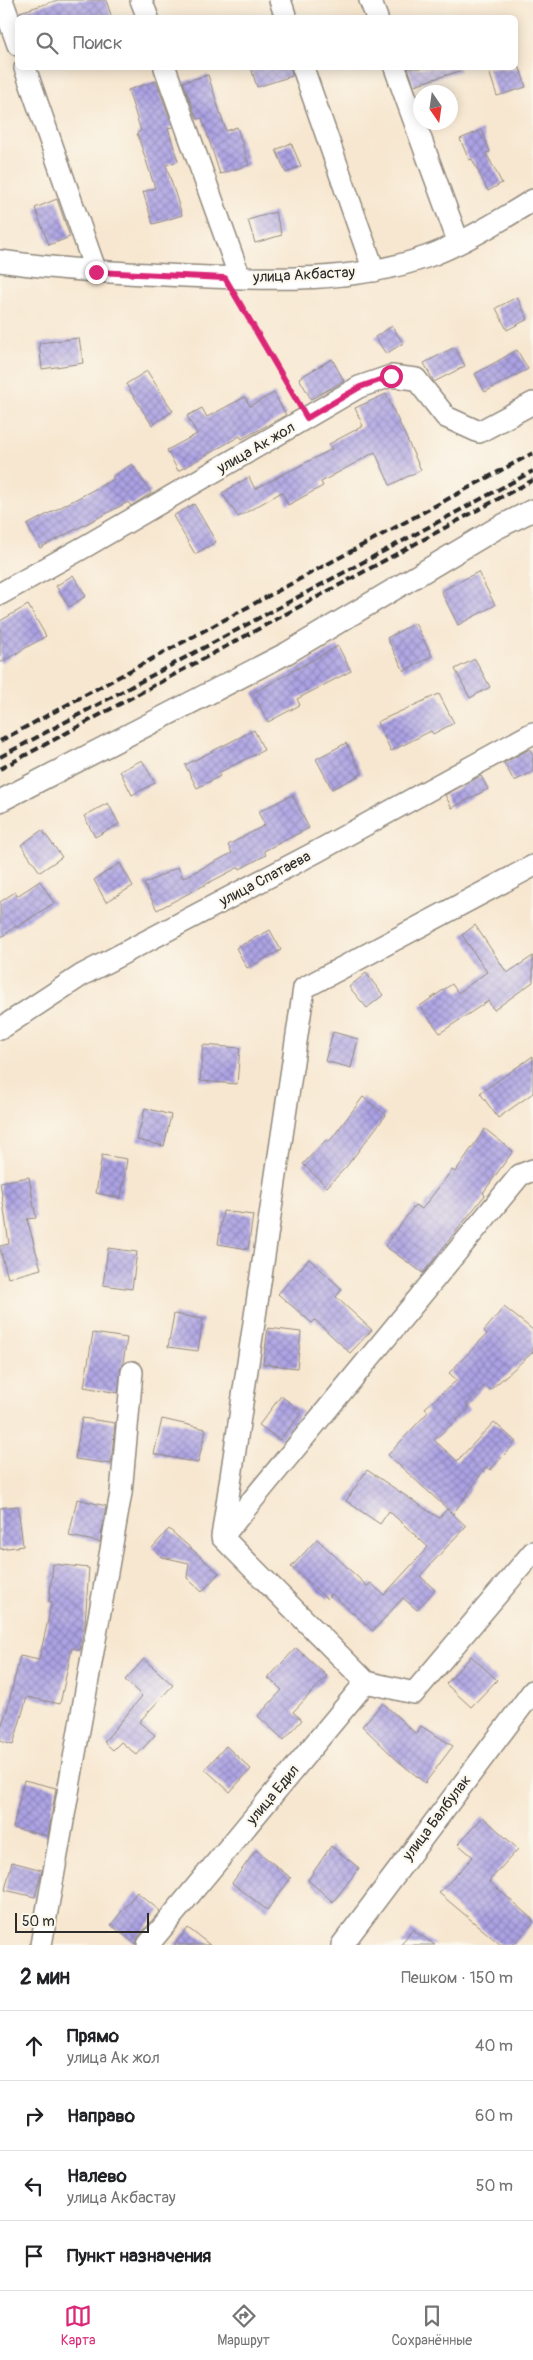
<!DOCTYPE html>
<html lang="ru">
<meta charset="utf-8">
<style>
body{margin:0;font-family:Pangolin,sans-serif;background:#f2f2f2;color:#202124}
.compass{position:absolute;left:413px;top:85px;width:45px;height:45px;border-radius:50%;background:#fff;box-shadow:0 2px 12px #0003;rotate:167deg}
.scale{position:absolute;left:15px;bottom:12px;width:134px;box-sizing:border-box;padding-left:5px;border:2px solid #2b2b2b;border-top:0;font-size:14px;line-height:18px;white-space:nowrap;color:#2b2b2b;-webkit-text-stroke:4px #fbf7ec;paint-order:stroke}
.stop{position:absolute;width:15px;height:15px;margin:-11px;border:4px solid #db2777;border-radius:50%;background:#fff}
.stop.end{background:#db2777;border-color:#fff;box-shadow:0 1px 5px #0008}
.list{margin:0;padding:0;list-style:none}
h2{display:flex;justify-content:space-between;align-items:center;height:65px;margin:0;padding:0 20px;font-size:21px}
h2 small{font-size:16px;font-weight:400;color:#757577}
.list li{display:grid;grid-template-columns:32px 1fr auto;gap:15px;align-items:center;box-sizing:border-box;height:70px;padding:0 20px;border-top:1px solid #e0e0e0}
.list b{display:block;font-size:19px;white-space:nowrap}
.list p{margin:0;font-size:16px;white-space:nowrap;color:#757577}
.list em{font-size:16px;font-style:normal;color:#757577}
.icon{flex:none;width:28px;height:28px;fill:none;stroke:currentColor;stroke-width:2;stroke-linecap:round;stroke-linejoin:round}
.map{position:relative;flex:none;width:533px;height:1945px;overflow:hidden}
.search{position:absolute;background:#fff;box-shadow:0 2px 12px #0003;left:15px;right:15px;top:15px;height:55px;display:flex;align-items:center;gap:12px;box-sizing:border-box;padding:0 18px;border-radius:8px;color:#757577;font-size:19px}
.sheet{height:345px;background:#fff}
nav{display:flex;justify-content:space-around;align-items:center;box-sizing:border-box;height:70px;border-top:1px solid #e0e0e0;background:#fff;font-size:14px;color:#757577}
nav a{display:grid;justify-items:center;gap:2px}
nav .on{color:#db2777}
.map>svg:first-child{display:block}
.building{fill:url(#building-cross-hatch)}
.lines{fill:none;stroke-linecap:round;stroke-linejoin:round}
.minor-casing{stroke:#91897e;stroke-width:24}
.path{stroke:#91897e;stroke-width:3;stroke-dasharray:1 4;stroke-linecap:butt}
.minor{stroke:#fff;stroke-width:21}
.rail{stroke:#2b2b2b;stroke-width:4;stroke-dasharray:8 4;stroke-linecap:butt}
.route{stroke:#db2777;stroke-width:6}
.labels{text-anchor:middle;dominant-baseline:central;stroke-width:4.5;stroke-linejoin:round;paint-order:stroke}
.street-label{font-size:15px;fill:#2b2b2b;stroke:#fbf7ec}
</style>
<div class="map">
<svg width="533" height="1945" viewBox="0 0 533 1945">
<defs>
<pattern id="building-cross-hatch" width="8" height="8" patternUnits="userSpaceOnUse" patternTransform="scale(1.25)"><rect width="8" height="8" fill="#aca2e4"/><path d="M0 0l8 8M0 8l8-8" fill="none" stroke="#8c84b9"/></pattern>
</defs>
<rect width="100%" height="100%" fill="#fbf7ec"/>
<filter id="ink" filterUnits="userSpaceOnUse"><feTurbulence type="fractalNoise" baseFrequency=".02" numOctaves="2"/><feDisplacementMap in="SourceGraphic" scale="10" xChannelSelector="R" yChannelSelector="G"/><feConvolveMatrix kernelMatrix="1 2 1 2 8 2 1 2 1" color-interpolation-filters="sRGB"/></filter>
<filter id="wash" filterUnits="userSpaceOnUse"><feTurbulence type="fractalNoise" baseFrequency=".0096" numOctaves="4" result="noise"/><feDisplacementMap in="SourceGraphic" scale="20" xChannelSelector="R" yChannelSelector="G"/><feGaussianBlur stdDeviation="1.12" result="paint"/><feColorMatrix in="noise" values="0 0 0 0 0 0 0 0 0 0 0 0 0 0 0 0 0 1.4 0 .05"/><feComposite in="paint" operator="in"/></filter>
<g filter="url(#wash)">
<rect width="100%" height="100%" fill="#f7e7d0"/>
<g id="blocks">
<path class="building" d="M 58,0 L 106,0 L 112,18 L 21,18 L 20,12 Z
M 251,68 L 291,68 L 292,76 L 257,87 Z
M 408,68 L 459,68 L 460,71 L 414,85 Z
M 488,68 L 520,68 L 526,87 L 497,96 Z
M 208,75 L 226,131 L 237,127 L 249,165 L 220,174 L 202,118 L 197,119 L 183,82 Z
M 156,81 L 173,127 L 168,128 L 178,161 L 166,165 L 182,215 L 153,224 L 143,192 L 155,188 L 137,133 L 141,131 L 128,90 Z
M 482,130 L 490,152 L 486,153 L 502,183 L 488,191 L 472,159 L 469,160 L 460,139 Z
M 291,143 L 301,166 L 286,173 L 276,150 Z
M 57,199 L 70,237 L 49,245 L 35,208 Z
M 275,212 L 282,235 L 255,243 L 248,220 Z
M 517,297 L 528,319 L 507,330 L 496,308 Z
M 392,326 L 403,343 L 386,354 L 375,337 Z
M 79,338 L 83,363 L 42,369 L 39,343 Z
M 455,347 L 465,366 L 434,382 L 424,363 Z
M 517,350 L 528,369 L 485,392 L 475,374 Z
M 332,359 L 344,381 L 311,399 L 299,378 Z
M 147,371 L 173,411 L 152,425 L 126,384 Z
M 274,393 L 286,415 L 242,439 L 240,436 L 178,471 L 167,450 L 197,434 L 187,416 L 202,408 L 207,417 L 245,397 L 250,406 Z
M 386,394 L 421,470 L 390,485 L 375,452 L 321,482 L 323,486 L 288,505 L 282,492 L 238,517 L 222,493 L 249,477 L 255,489 L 332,449 L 329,444 L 363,426 L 355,408 Z
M 132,464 L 151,493 L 131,506 L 128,502 L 40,548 L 27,525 L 114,479 L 112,477 Z
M 194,504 L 216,542 L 195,554 L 173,516 Z
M 478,572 L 495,605 L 458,625 L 441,591 Z
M 73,575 L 86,596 L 69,607 L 56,586 Z
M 28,605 L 46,636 L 0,663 L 0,621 Z
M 415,623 L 432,656 L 404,671 L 387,638 Z
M 338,646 L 351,671 L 297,699 L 300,705 L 268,722 L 253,693 Z
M 475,659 L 490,687 L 470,698 L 455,669 Z
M 439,694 L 454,723 L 433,734 L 431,731 L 391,751 L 377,722 Z
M 254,730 L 264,750 L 218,773 L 220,776 L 197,788 L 185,765 Z
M 346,743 L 362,774 L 332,789 L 316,759 Z
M 530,749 L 533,756 L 533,772 L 514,781 L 504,763 Z
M 142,760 L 155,783 L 132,795 L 120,771 Z
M 481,776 L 488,789 L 452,808 L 445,795 Z
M 292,795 L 309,828 L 264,851 L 266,855 L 240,869 L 239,867 L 157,910 L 144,884 L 178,867 L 183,878 L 232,853 L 228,845 L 265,825 L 258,812 Z
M 108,803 L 119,824 L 95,837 L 84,816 Z
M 42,830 L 62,857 L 40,872 L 21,845 Z
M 120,863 L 133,886 L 106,902 L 94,880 Z
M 40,881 L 54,903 L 17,927 L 16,926 L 0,938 L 0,902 L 15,892 L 17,896 Z
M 475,925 L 507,973 L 533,956 L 533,982 L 494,1010 L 488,1001 L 440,1033 L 420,1006 L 452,984 L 458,993 L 487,972 L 462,935 Z
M 270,930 L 281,950 L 247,968 L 236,948 Z
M 366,973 L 383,995 L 367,1008 L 349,987 Z
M 333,1032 L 358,1039 L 351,1068 L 325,1061 Z
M 203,1045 L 240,1048 L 237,1084 L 200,1081 Z
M 533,1056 L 533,1093 L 498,1118 L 480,1093 Z
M 363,1097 L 386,1115 L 346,1167 L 327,1187 L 303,1164 L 326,1140 L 329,1142 Z
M 145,1108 L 171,1115 L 164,1146 L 137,1140 Z
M 485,1129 L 513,1151 L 483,1193 L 485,1195 L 423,1273 L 385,1246 L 415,1205 L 422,1209 L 452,1170 L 455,1172 Z
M 102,1155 L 127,1159 L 121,1198 L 96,1193 Z
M 29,1177 L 36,1218 L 27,1219 L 41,1269 L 8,1278 L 0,1249 L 0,1246 L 9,1244 L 0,1182 Z
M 223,1211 L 253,1215 L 248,1249 L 218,1244 Z
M 108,1248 L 137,1252 L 132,1289 L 103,1285 Z
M 309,1259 L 342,1289 L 336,1297 L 372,1330 L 350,1353 L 315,1320 L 312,1323 L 278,1294 Z
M 504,1307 L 533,1330 L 533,1352 L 490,1390 L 485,1385 L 466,1405 L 469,1409 L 434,1440 L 457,1461 L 494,1422 L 516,1442 L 490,1470 L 486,1467 L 453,1514 L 388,1455 L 428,1412 L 425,1408 L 457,1380 L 449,1373 L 487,1334 L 484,1331 Z
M 174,1314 L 203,1319 L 198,1351 L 168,1347 Z
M 268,1328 L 301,1332 L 297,1368 L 263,1364 Z
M 93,1333 L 127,1338 L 118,1393 L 84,1387 Z
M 281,1396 L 302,1412 L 280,1440 L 259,1425 Z
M 82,1418 L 115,1423 L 111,1464 L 75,1459 Z
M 162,1419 L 206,1429 L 198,1463 L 154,1454 Z
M 367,1470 L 439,1518 L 447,1509 L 466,1526 L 420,1576 L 435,1590 L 417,1610 L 403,1598 L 373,1631 L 332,1594 L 327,1599 L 291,1567 L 317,1539 L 367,1586 L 371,1583 L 384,1595 L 428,1547 L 389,1511 L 380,1524 L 346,1501 Z
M 77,1499 L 106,1506 L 100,1542 L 69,1536 Z
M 18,1506 L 23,1546 L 0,1549 L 0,1508 Z
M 169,1529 L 219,1573 L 202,1592 L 187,1578 L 189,1563 L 162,1557 L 152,1548 Z
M 53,1564 L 89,1568 L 85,1623 L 80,1650 L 72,1648 L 60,1704 L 27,1697 L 13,1745 L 0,1741 L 0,1729 L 7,1710 L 20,1656 L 39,1660 L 52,1602 L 49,1601 Z
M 296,1648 L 327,1676 L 293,1712 L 302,1720 L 284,1740 L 258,1716 L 282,1690 L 268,1678 Z
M 471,1656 L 497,1680 L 471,1707 L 446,1684 Z
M 144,1659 L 173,1685 L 139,1722 L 155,1735 L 137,1755 L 121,1742 L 113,1750 L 104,1742 L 142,1696 L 125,1680 Z
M 383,1703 L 416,1734 L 421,1726 L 453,1746 L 425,1783 L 397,1760 L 362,1726 Z
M 226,1746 L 251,1769 L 230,1792 L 205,1769 Z
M 24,1780 L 56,1788 L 48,1836 L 13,1828 Z
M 483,1817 L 518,1849 L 489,1881 L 533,1920 L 533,1923 L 513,1945 L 501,1945 L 439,1893 L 473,1857 L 458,1844 Z
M 331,1846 L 359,1868 L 333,1902 L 308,1880 Z
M 256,1850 L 291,1878 L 267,1910 L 232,1883 Z
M 12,1862 L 42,1870 L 35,1897 L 5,1890 Z
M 137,1892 L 160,1911 L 138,1937 L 136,1944 L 111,1925 Z
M 188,1928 L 210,1945 L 174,1945 Z
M 412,1929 L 435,1945 L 401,1945 Z"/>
</g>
</g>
<g filter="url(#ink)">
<use href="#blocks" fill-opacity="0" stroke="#91897e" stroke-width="1"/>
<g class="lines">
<defs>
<path id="minor" d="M 2,0 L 18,45
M 141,0 L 148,18
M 280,0 L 286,18
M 370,0 L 377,18
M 25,68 L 96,272
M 165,68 L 240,278
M 303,68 L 374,271
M 395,68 L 458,241
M 0,261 C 62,270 123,273 185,276 C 265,279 349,284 426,257 C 459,246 503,219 533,200
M 0,594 L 86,546 L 359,387 L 391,376 L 416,379 L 446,417 L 479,432 L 533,403
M 0,801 L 287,653 L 497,528 L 533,510
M 0,1029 L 82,975 L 316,852 L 533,733
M 222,1537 L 304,988 L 533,866
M 366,1682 L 222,1537 L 520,1175 L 533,1170
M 41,1945 L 121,1493 L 132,1372
M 148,1945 L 366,1682 L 414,1693 L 533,1552
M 342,1945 L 533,1691"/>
</defs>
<use href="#minor" class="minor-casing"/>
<path class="path" d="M 235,295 L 297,402"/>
<use href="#minor" class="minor"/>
<path class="rail" d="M 0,741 L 533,453
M 0,757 L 533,471
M 0,769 L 533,480"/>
</g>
</g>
<g class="lines" filter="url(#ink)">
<path class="route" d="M 96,272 L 225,278 L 307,418 L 360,387 L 391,376"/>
</g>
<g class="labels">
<g class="street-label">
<text transform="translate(304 275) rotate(-3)">улица Акбастау</text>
<text transform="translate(256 448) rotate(-30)">улица Ак жол</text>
<text transform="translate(265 879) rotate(-28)">улица Спатаева</text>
<text transform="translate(273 1795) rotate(-50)">улица Едил</text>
<text transform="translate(437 1818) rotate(-53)">улица Балбулак</text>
</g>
</g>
</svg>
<svg class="compass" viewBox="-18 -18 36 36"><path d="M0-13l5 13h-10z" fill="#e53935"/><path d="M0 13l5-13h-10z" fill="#757577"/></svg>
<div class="scale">50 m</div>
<div class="stop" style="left:391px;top:376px"></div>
<div class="stop end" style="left:96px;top:272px"></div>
<div class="search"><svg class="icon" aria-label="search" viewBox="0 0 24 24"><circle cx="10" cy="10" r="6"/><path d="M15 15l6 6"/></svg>Поиск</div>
</div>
<section class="sheet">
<h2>2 мин<small>Пешком · 150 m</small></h2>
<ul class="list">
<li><svg class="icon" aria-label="ahead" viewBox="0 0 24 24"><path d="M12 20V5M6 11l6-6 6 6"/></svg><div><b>Прямо</b><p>улица Ак жол</p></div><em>40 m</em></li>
<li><svg class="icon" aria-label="right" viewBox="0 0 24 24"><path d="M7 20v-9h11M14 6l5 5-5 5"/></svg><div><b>Направо</b></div><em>60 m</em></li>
<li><svg class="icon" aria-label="left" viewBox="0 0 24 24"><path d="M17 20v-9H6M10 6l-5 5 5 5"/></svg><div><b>Налево</b><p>улица Акбастау</p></div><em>50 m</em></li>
<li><svg class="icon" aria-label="arrive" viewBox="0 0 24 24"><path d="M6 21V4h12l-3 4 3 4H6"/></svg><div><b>Пункт назначения</b></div></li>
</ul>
</section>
<nav>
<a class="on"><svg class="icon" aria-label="map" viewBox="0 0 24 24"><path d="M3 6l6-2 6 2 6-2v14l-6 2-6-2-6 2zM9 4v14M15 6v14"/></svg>Карта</a>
<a><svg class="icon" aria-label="directions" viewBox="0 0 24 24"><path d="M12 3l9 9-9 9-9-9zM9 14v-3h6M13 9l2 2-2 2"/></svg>Маршрут</a>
<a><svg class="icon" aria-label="saved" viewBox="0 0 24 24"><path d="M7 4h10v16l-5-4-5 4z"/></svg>Сохранённые</a>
</nav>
